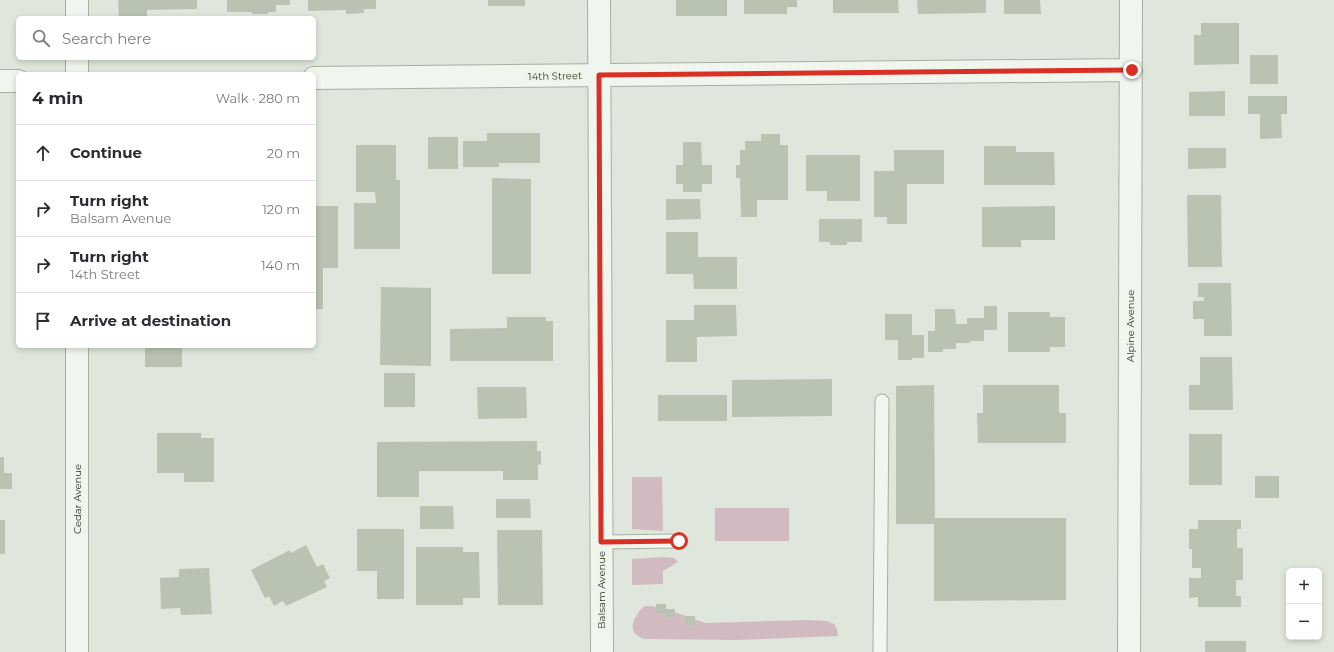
<!DOCTYPE html>
<meta charset="utf-8">
<style>
body{margin:0;font-family:Montserrat,sans-serif;background:#f2f2f3;color:#2b2b33}
.controls{position:absolute;right:12px;bottom:12px;display:grid;overflow:hidden;border-radius:6px;box-shadow:0 2px 6px #0003}
.controls button{width:36px;height:36px;display:grid;place-items:center;padding:0;border:0;border-bottom:1px solid #e1e1e2;background:#fff;color:#2b2b33;font:20px sans-serif}
.stop{position:absolute;width:12px;height:12px;margin:-9px;border:3px solid #d93025;border-radius:50%;background:#fff}
.stop.end{background:#d93025;border-color:#fff;box-shadow:0 1px 4px #0008}
.list{margin:0;padding:0;list-style:none}
h2{display:flex;justify-content:space-between;align-items:center;height:52px;margin:0;padding:0 16px;font-size:17px}
h2 small{font-size:13px;font-weight:400;color:#7c7c81}
.list li{display:grid;grid-template-columns:26px 1fr auto;gap:12px;align-items:center;box-sizing:border-box;height:56px;padding:0 16px;border-top:1px solid #e1e1e2}
.list b{display:block;font-size:15px;white-space:nowrap}
.list p{margin:0;font-size:13px;white-space:nowrap;color:#7c7c81}
.list em{font-size:13px;font-style:normal;color:#7c7c81}
.icon{flex:none;width:22px;height:22px;fill:none;stroke:currentColor;stroke-width:2;stroke-linecap:round;stroke-linejoin:round}
.map{position:relative;flex:none;width:1334px;height:652px;overflow:hidden}
.search{position:absolute;background:#fff;box-shadow:0 2px 6px #0003;left:16px;top:16px;width:300px;height:44px;display:flex;align-items:center;gap:10px;box-sizing:border-box;padding:0 14px;border-radius:6px;color:#7c7c81;font-size:15px}
.panel{position:absolute;background:#fff;box-shadow:0 2px 6px #0003;left:16px;top:72px;width:300px;height:276px;border-radius:6px}
.map>svg:first-child{display:block}
.green{fill:#d1bbc1}
.building{fill:#b9c3b2}
.lines{fill:none;stroke-linecap:round;stroke-linejoin:round}
.service-casing{stroke:#a6b0a0;stroke-width:15}
.minor-casing{stroke:#a6b0a0;stroke-width:24}
.tertiary-casing{stroke:#a6b0a0;stroke-width:24}
.service{stroke:#f0f5ee;stroke-width:13}
.minor{stroke:#f0f5ee;stroke-width:22}
.tertiary{stroke:#f0f5ee;stroke-width:22}
.route{stroke:#d93025;stroke-width:5}
.labels{text-anchor:middle;dominant-baseline:central;stroke-width:3;stroke-linejoin:round;paint-order:stroke}
.street-label{font-size:10px;fill:#2d3d24;stroke:#eef4ea}
</style>
<div class="map">
<svg width="1334" height="652" viewBox="0 0 1334 652">
<rect width="100%" height="100%" fill="#dfe6db"/>
<path class="green" d="M 632,477 L 662,477 L 663,531 L 632,529 Z
M 715,508 L 789,508 L 789,541 L 715,541 Z
M 662,557 L 674,558 L 678,562 L 663,571 L 663,584 L 632,585 L 632,559 Z
M 645,606 L 652,606 L 680,614 L 705,623 L 808,620 L 827,621 L 834,624 L 837,629 L 838,636 L 737,640 L 647,639 C 645,639 640,638 638,636 C 626,628 637,612 645,606 Z"/>
<path class="building" d="M 118,0 L 197,0 L 197,9 L 147,10 L 147,18 L 119,18 Z
M 227,0 L 290,0 L 290,5 L 276,5 L 276,12 L 268,12 L 268,14 L 252,14 L 252,12 L 227,12 Z
M 308,0 L 376,0 L 376,9 L 364,9 L 364,13 L 346,14 L 346,10 L 308,11 Z
M 488,0 L 525,0 L 525,6 L 488,6 Z
M 676,0 L 727,0 L 727,16 L 676,16 Z
M 744,0 L 797,0 L 797,7 L 787,7 L 787,14 L 744,14 Z
M 833,0 L 898,0 L 899,13 L 833,13 Z
M 917,0 L 986,0 L 986,13 L 918,14 Z
M 1004,0 L 1040,0 L 1041,14 L 1004,14 Z
M 1201,23 L 1239,23 L 1239,64 L 1194,65 L 1194,35 L 1201,35 Z
M 1250,55 L 1278,55 L 1278,84 L 1250,84 Z
M 1225,91 L 1225,116 L 1189,116 L 1189,92 Z
M 1248,96 L 1287,96 L 1287,114 L 1281,114 L 1282,138 L 1260,139 L 1260,114 L 1248,114 Z
M 487,133 L 540,133 L 540,163 L 499,163 L 499,167 L 463,167 L 463,141 L 487,141 Z
M 761,134 L 780,134 L 780,145 L 788,145 L 788,200 L 757,200 L 757,217 L 741,217 L 740,178 L 736,178 L 736,165 L 740,165 L 740,150 L 745,150 L 745,141 L 761,141 Z
M 428,137 L 458,137 L 458,169 L 428,169 Z
M 683,142 L 701,142 L 702,165 L 712,165 L 712,184 L 702,184 L 702,192 L 683,192 L 683,184 L 676,184 L 676,165 L 683,165 Z
M 356,145 L 396,145 L 396,180 L 400,180 L 400,249 L 354,249 L 354,203 L 376,203 L 375,192 L 356,192 Z
M 984,146 L 1016,146 L 1016,152 L 1054,152 L 1055,185 L 984,185 Z
M 1188,148 L 1226,148 L 1226,168 L 1188,169 Z
M 894,150 L 944,150 L 944,184 L 907,184 L 907,224 L 887,224 L 887,217 L 874,217 L 874,171 L 894,171 Z
M 806,155 L 860,155 L 860,201 L 827,201 L 827,191 L 806,191 Z
M 492,178 L 531,179 L 531,274 L 492,274 Z
M 1187,195 L 1221,195 L 1222,267 L 1188,267 Z
M 666,199 L 700,199 L 701,219 L 666,220 Z
M 314,206 L 338,206 L 338,268 L 323,268 L 323,309 L 314,309 Z
M 1055,206 L 1055,240 L 1021,240 L 1021,247 L 982,247 L 982,207 Z
M 819,219 L 862,219 L 862,242 L 847,242 L 847,245 L 830,245 L 830,242 L 819,242 Z
M 666,232 L 698,232 L 698,257 L 737,257 L 737,289 L 694,289 L 693,274 L 666,274 Z
M 1198,283 L 1231,283 L 1232,336 L 1204,336 L 1204,319 L 1193,319 L 1193,301 L 1204,301 L 1204,297 L 1198,297 Z
M 381,287 L 431,288 L 431,366 L 380,365 Z
M 694,305 L 736,305 L 737,336 L 697,337 L 697,362 L 666,362 L 666,320 L 694,320 Z
M 984,306 L 997,306 L 997,330 L 984,330 L 984,341 L 970,341 L 970,343 L 956,343 L 956,349 L 943,349 L 943,352 L 928,352 L 928,331 L 935,331 L 935,309 L 955,309 L 956,324 L 967,324 L 967,318 L 984,318 Z
M 1008,312 L 1050,312 L 1050,317 L 1065,317 L 1065,347 L 1050,347 L 1050,352 L 1008,352 Z
M 885,314 L 912,314 L 912,335 L 924,335 L 924,358 L 912,358 L 912,360 L 898,360 L 898,340 L 885,340 Z
M 507,317 L 546,317 L 546,321 L 553,321 L 553,361 L 450,361 L 450,329 L 507,328 Z
M 145,346 L 182,346 L 182,367 L 145,367 Z
M 1200,357 L 1232,357 L 1233,410 L 1189,410 L 1189,385 L 1200,385 Z
M 384,373 L 415,373 L 415,407 L 384,407 Z
M 832,379 L 832,416 L 732,417 L 732,380 Z
M 934,385 L 935,518 L 1066,518 L 1066,600 L 934,601 L 934,524 L 896,524 L 896,386 Z
M 983,385 L 1059,385 L 1059,413 L 1066,413 L 1066,443 L 978,443 L 977,413 L 983,413 Z
M 477,387 L 526,387 L 527,418 L 478,419 Z
M 658,395 L 727,395 L 727,421 L 658,421 Z
M 157,433 L 201,433 L 201,438 L 214,438 L 214,482 L 184,482 L 184,473 L 157,473 Z
M 1189,434 L 1222,434 L 1222,485 L 1189,485 Z
M 537,441 L 537,451 L 541,451 L 541,464 L 538,465 L 538,480 L 503,480 L 503,471 L 419,471 L 419,497 L 377,497 L 377,442 Z
M 0,457 L 4,457 L 4,473 L 12,473 L 12,489 L 0,489 Z
M 1255,476 L 1279,476 L 1279,498 L 1255,498 Z
M 496,499 L 530,499 L 531,518 L 496,518 Z
M 420,506 L 453,506 L 454,529 L 420,529 Z
M 0,520 L 5,520 L 5,554 L 0,554 Z
M 1198,520 L 1241,520 L 1241,529 L 1237,529 L 1237,548 L 1243,548 L 1243,580 L 1236,580 L 1236,596 L 1241,596 L 1241,607 L 1198,607 L 1198,597 L 1189,598 L 1189,578 L 1201,578 L 1201,568 L 1192,568 L 1192,549 L 1189,549 L 1189,529 L 1198,529 Z
M 357,529 L 404,529 L 404,599 L 377,599 L 377,571 L 357,571 Z
M 497,530 L 542,530 L 543,605 L 498,605 Z
M 306,545 L 317,567 L 323,564 L 330,578 L 324,581 L 327,587 L 286,606 L 283,601 L 274,606 L 269,596 L 265,598 L 251,570 L 290,550 L 291,553 Z
M 416,547 L 463,547 L 463,552 L 479,552 L 480,598 L 463,598 L 463,605 L 416,605 Z
M 209,568 L 212,614 L 181,615 L 180,608 L 161,609 L 160,578 L 179,577 L 179,569 Z
M 656,604 L 666,604 L 666,609 L 675,609 L 675,617 L 666,617 L 666,613 L 656,613 Z
M 685,616 L 695,616 L 695,625 L 685,625 Z
M 1205,641 L 1246,641 L 1246,652 L 1205,652 Z"/>
<g class="lines">
<defs>
<path id="service" d="M 601,542 L 679,541
M 880,652 L 882,401"/>
<path id="minor" d="M 77,0 L 77,18
M 77,58 L 77,74
M 314,78 L 1131,70
M 0,81 L 18,81
M 77,346 L 77,652
M 1129,652 L 1131,0"/>
<path id="tertiary" d="M 599,0 L 602,652"/>
</defs>
<use href="#service" class="service-casing"/>
<use href="#minor" class="minor-casing"/>
<use href="#tertiary" class="tertiary-casing"/>
<use href="#service" class="service"/>
<use href="#minor" class="minor"/>
<use href="#tertiary" class="tertiary"/>
</g>
<g class="lines">
<path class="route" d="M 679,541 L 601,542 L 599,75 L 1132,70"/>
</g>
<g class="labels">
<g class="street-label">
<text transform="translate(555 76) rotate(-1)">14th Street</text>
<text transform="translate(1130 326) rotate(-90)">Alpine Avenue</text>
<text transform="translate(77 499) rotate(-90)">Cedar Avenue</text>
<text transform="translate(601 590) rotate(-90)">Balsam Avenue</text>
</g>
</g>
</svg>
<div class="controls">
<button>+</button>
<button>−</button>
</div>
<div class="stop" style="left:679px;top:541px"></div>
<div class="stop end" style="left:1132px;top:70px"></div>
<div class="search"><svg class="icon" aria-label="search" viewBox="0 0 24 24"><circle cx="10" cy="10" r="6"/><path d="M15 15l6 6"/></svg>Search here</div>
<section class="panel">
<h2>4 min<small>Walk · 280 m</small></h2>
<ul class="list">
<li><svg class="icon" aria-label="ahead" viewBox="0 0 24 24"><path d="M12 20V5M6 11l6-6 6 6"/></svg><div><b>Continue</b></div><em>20 m</em></li>
<li><svg class="icon" aria-label="right" viewBox="0 0 24 24"><path d="M7 20v-9h11M14 6l5 5-5 5"/></svg><div><b>Turn right</b><p>Balsam Avenue</p></div><em>120 m</em></li>
<li><svg class="icon" aria-label="right" viewBox="0 0 24 24"><path d="M7 20v-9h11M14 6l5 5-5 5"/></svg><div><b>Turn right</b><p>14th Street</p></div><em>140 m</em></li>
<li><svg class="icon" aria-label="arrive" viewBox="0 0 24 24"><path d="M6 21V4h12l-3 4 3 4H6"/></svg><div><b>Arrive at destination</b></div></li>
</ul>
</section>
</div>
